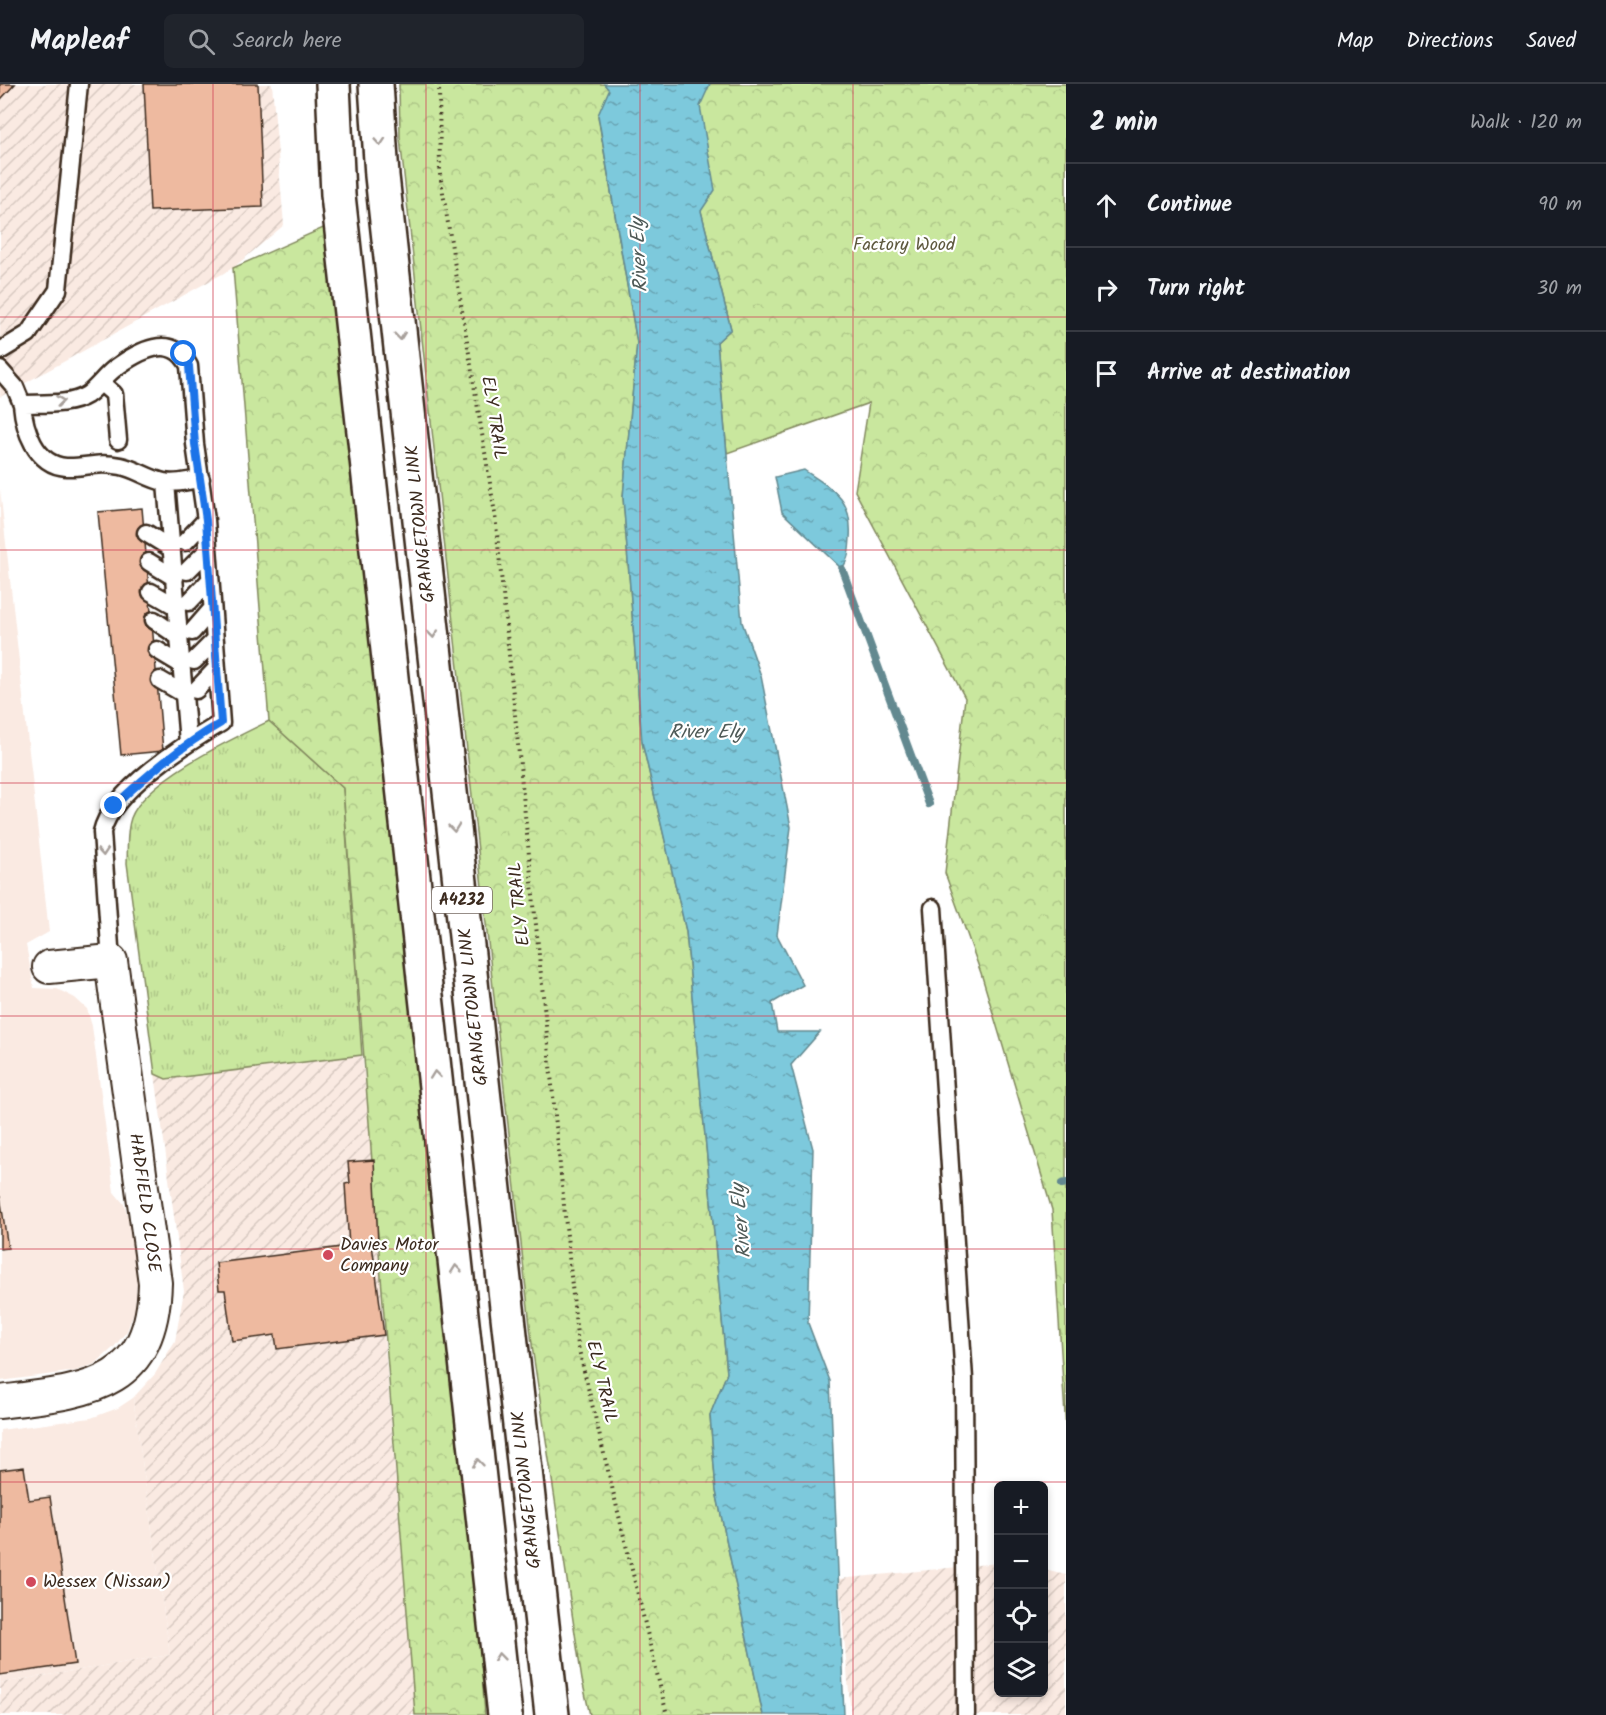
<!DOCTYPE html>
<meta charset="utf-8">
<style>
body{margin:0;font-family:Kalam,sans-serif;background:#20242c;color:#f1f3f6}
.controls{position:absolute;right:18px;bottom:18px;display:grid;overflow:hidden;border-radius:9px;box-shadow:0 3px 9px #0003}
.controls button{width:54px;height:54px;display:grid;place-items:center;padding:0;border:0;border-bottom:2px solid #363941;background:#171b24;color:#f1f3f6;font:30px sans-serif}
.stop{position:absolute;width:18px;height:18px;margin:-14px;border:4px solid #1a73e8;border-radius:50%;background:#fff}
.stop.end{background:#1a73e8;border-color:#fff;box-shadow:0 2px 6px #0008}
.list{margin:0;padding:0;list-style:none}
h2{display:flex;justify-content:space-between;align-items:center;height:78px;margin:0;padding:0 24px;font-size:26px}
h2 small{font-size:20px;font-weight:400;color:#9ea1a6}
.list li{display:grid;grid-template-columns:39px 1fr auto;gap:18px;align-items:center;box-sizing:border-box;height:84px;padding:0 24px;border-top:2px solid #363941}
.list b{display:block;font-size:22px;white-space:nowrap}
.list em{font-size:20px;font-style:normal;color:#9ea1a6}
.icon{flex:none;width:33px;height:33px;fill:none;stroke:currentColor;stroke-width:2;stroke-linecap:round;stroke-linejoin:round}
.map{position:relative;flex:none;width:1066px;height:1631px;overflow:hidden}
header{display:flex;align-items:center;gap:36px;box-sizing:border-box;height:84px;padding:0 30px;background:#171b24;border-bottom:2px solid #363941}
header strong{font-size:28px}
nav{display:flex;gap:33px;margin-inline-start:auto;font-size:21px}
.search{width:420px;height:54px;background:#20242c;display:flex;align-items:center;gap:15px;box-sizing:border-box;padding:0 21px;border-radius:9px;color:#9ea1a6;font-size:22px}
main{display:flex}
aside{flex:1;background:#171b24}
.map>svg:first-child{display:block}
.built{fill:#faeae2}
.industrial{fill:url(#industrial-furrows)}
.grass{fill:url(#grass-tufts);stroke:#82885e;stroke-width:1.5}
.forest{fill:url(#forest-crowns);stroke:#82885e;stroke-width:1.5}
.water{fill:url(#water-ripples);stroke:#638990;stroke-width:1.5}
.lines{fill:none;stroke-linecap:round;stroke-linejoin:round}
.stream{stroke:#638990;stroke-width:8}
.building{fill:#eebaa0;stroke:#3b2a1e;stroke-width:1.5}
.lane-casing{stroke:#3b2a1e;stroke-width:21}
.street-casing{stroke:#3b2a1e;stroke-width:36}
.primary-casing{stroke:#3b2a1e;stroke-width:38}
.path{stroke:#3b2a1e;stroke-width:4;stroke-dasharray:1.5 4.5;stroke-linecap:butt}
.lane{stroke:#fff;stroke-width:16}
.street{stroke:#fff;stroke-width:32}
.primary{stroke:#fff;stroke-width:33}
.oneway{stroke:#a79f9a}
.route{stroke:#1a73e8;stroke-width:8}
.grid{fill:none;stroke:#d1495b;stroke-width:1.5;stroke-opacity:0.55}
.poi-dot{fill:#d1495b;stroke:#fff;stroke-width:2}
.labels{text-anchor:middle;dominant-baseline:central;stroke-width:4.5;stroke-linejoin:round;paint-order:stroke}
.shield{fill:#fff;stroke:#766a62;stroke-width:1.5}
.shield-label{font-size:16px;font-weight:bold;fill:#3b2a1e}
.park-label{font-size:18px;fill:#5e593e;stroke:#fff}
.street-label{font-size:18px;fill:#3b2a1e;stroke:#fff}
.poi-label{font-size:18px;fill:#3b2a1e;stroke:#fff;text-anchor:start}
.water-label{font-size:20px;font-style:italic;fill:#4f5a57;stroke:#fff}
</style>
<header>
<strong>Mapleaf</strong>
<div class="search"><svg class="icon" aria-label="search" viewBox="0 0 24 24"><circle cx="10" cy="10" r="6"/><path d="M15 15l6 6"/></svg>Search here</div>
<nav><a>Map</a><a>Directions</a><a>Saved</a></nav>
</header>
<main>
<div class="map">
<svg width="1066" height="1631" viewBox="0 0 1066 1631">
<defs>
<pattern id="industrial-furrows" width="10" height="10" patternUnits="userSpaceOnUse" patternTransform="scale(1.5)"><rect width="10" height="10" fill="#faeae2"/><path d="M-1 1l2-2M0 10L10 0M9 11l2-2" fill="none" stroke="#d7c9c1"/></pattern>
<pattern id="grass-tufts" width="24" height="20" patternUnits="userSpaceOnUse" patternTransform="scale(1.5)"><rect width="24" height="20" fill="#c9e79e"/><path d="M3 7l-1-3M5 7V3M7 7l1-3M15 17l-1-3M17 17v-4M19 17l1-3" fill="none" stroke="#aec688"/></pattern>
<pattern id="forest-crowns" width="20" height="18" patternUnits="userSpaceOnUse" patternTransform="scale(1.5)"><rect width="20" height="18" fill="#c9e79e"/><path d="M2 6a3 3 0 1 1 6 0M12 15a3 3 0 1 1 6 0" fill="none" stroke="#aec688"/></pattern>
<pattern id="water-ripples" width="26" height="14" patternUnits="userSpaceOnUse" patternTransform="scale(1.5)"><rect width="26" height="14" fill="#7dc9dc"/><path d="M2 4q2-2 4 0t4 0M15 11q2-2 4 0t4 0" fill="none" stroke="#68a3b2"/></pattern>
</defs>
<rect width="100%" height="100%" fill="#fff"/>
<filter id="ink" filterUnits="userSpaceOnUse"><feTurbulence type="fractalNoise" baseFrequency=".0167" numOctaves="2"/><feDisplacementMap in="SourceGraphic" scale="12" xChannelSelector="R" yChannelSelector="G"/><feConvolveMatrix kernelMatrix="1 2 1 2 8 2 1 2 1" color-interpolation-filters="sRGB"/></filter>
<g filter="url(#ink)">
<path class="built" d="M 0,405 L 49,848 L 26,861 L 34,904 L 57,905 L 75,914 L 87,925 L 92,942 L 114,1108 L 124,1120 L 128,1132 L 137,1196 L 135,1225 L 127,1247 L 114,1263 L 95,1280 L 76,1287 L 0,1297 Z
M 133,1314 L 170,1571 L 0,1599 L 0,1346 L 91,1334 L 118,1324 Z"/>
<path class="industrial" d="M 0,0 L 272,0 L 284,141 L 233,184 L 0,313 Z
M 362,971 L 374,1076 L 384,1251 L 415,1631 L 0,1631 L 0,1599 L 170,1571 L 133,1314 L 155,1290 L 175,1257 L 184,1207 L 155,990 L 166,995 Z
M 998,1479 L 999,1608 L 1044,1608 L 1044,1486 L 1066,1491 L 1066,1631 L 851,1631 L 839,1495 Z"/>
<path class="grass" d="M 269,637 L 343,704 L 362,971 L 166,995 L 155,990 L 127,779 C 128,764 126,748 131,734 C 146,695 232,655 269,637 Z"/>
<path class="forest" d="M 399,0 L 604,0 L 610,6 L 598,32 L 637,259 L 623,413 L 642,658 L 686,847 L 727,1289 L 710,1331 L 716,1407 L 763,1631 L 590,1631 L 582,1596 L 533,1269 L 400,54 Z
M 700,0 L 1066,0 L 1066,1347 L 1052,1126 L 981,889 L 945,789 L 965,614 L 855,407 L 869,319 L 727,369 L 717,258 L 731,245 L 701,127 Z
M 330,141 L 476,1501 L 485,1631 L 415,1631 L 343,704 L 269,637 L 233,184 Z"/>
<path class="water" d="M 604,0 L 710,0 L 700,22 L 715,106 L 701,127 L 731,245 L 717,258 L 742,538 L 761,592 L 791,743 L 777,851 L 803,901 L 772,919 L 777,948 L 820,948 L 791,981 L 813,1065 L 808,1239 L 830,1297 L 844,1631 L 763,1631 L 716,1407 L 710,1331 L 727,1289 L 686,847 L 642,658 L 623,413 L 637,259 L 598,31 L 609,6 Z
M 804,386 C 834,406 853,415 850,454 C 849,467 849,475 842,485 L 782,428 L 775,393 Z"/>
<g class="lines">
<path class="stream" d="M 842,485 L 929,720
M 1062,1100 L 1066,1099"/>
</g>
<path class="building" d="M 0,0 L 15,0 L 0,16 Z
M 144,0 L 258,0 L 263,123 L 150,127 Z
M 142,424 L 163,667 L 121,671 L 98,428 Z
M 374,1076 L 378,1159 L 372,1160 L 384,1251 L 277,1265 L 275,1251 L 232,1257 L 225,1206 L 219,1206 L 216,1179 L 349,1162 L 345,1100 L 350,1099 L 348,1078 Z
M 0,1112 L 8,1164 L 0,1165 Z
M 24,1383 L 29,1416 L 50,1413 L 75,1580 L 0,1591 L 0,1386 Z"/>
<g class="lines">
<defs>
<path id="lane" d="M 0,267 L 28,250 L 58,206 L 79,0
M 0,286 L 15,303 L 22,320 C 42,319 69,322 87,311 C 97,304 104,293 114,285 C 137,268 172,247 189,282 L 195,360 L 206,436 L 221,639 C 185,660 111,707 102,748 L 111,877
M 101,299 L 114,310 L 118,356
M 22,320 C 24,344 35,381 66,383 C 86,384 97,377 121,382 C 136,385 149,395 164,398 C 175,401 190,396 201,395
M 166,399 L 188,658
M 146,449 L 172,465
M 185,458 L 206,436
M 149,478 L 175,494
M 187,487 L 208,466
M 151,508 L 177,523
M 189,518 L 210,496
M 154,536 L 179,553
M 192,548 L 212,525
M 157,566 L 182,581
M 194,577 L 215,556
M 160,596 L 184,610
M 196,606 L 217,584
M 933,824 L 964,1295 L 966,1631"/>
<path id="street" d="M 0,1318 C 86,1307 152,1305 155,1199 L 111,877 L 49,883"/>
<path id="primary" d="M 333,0 L 338,111 L 505,1631
M 376,0 L 382,92 L 552,1631"/>
</defs>
<use href="#lane" class="lane-casing"/>
<use href="#street" class="street-casing"/>
<use href="#primary" class="primary-casing"/>
<path class="path" d="M 439,0 L 440,90 L 495,430 L 578,1262 L 667,1631"/>
<use href="#lane" class="lane"/>
<use href="#street" class="street"/>
<use href="#primary" class="primary"/>
</g>
<defs><path id="oneway-chevron" d="M-2-3.5L2.5 0L-2 3.5" fill="none" stroke-width="1.6" stroke-linecap="round" stroke-linejoin="round" transform="scale(1.5)"/></defs>
<g class="oneway">
<use href="#oneway-chevron" transform="translate(380 58) rotate(86)"/>
<use href="#oneway-chevron" transform="translate(400 252) rotate(84)"/>
<use href="#oneway-chevron" transform="translate(60 317) rotate(-7)"/>
<use href="#oneway-chevron" transform="translate(433 550) rotate(84)"/>
<use href="#oneway-chevron" transform="translate(454 744) rotate(84)"/>
<use href="#oneway-chevron" transform="translate(103 768) rotate(86)"/>
<use href="#oneway-chevron" transform="translate(435 991) rotate(-96)"/>
<use href="#oneway-chevron" transform="translate(456 1185) rotate(-96)"/>
<use href="#oneway-chevron" transform="translate(478 1379) rotate(-96)"/>
<use href="#oneway-chevron" transform="translate(499 1573) rotate(-96)"/>
</g>
</g>
<g class="lines" filter="url(#ink)">
<path class="route" d="M 114,722 C 148,690 181,662 221,639 L 206,436 L 195,360 L 189,282 L 184,270"/>
</g>
<path class="grid" d="M 213,0 L 213,1631M 426,0 L 426,1631M 640,0 L 640,1631M 853,0 L 853,1631M 0,233 L 1066,233M 0,466 L 1066,466M 0,699 L 1066,699M 0,932 L 1066,932M 0,1165 L 1066,1165M 0,1398 L 1066,1398"/>
<g class="poi-dot">
<circle cx="328" cy="1171" r="6"/>
<circle cx="31" cy="1498" r="6"/>
</g>
<g class="labels">
<rect class="shield" x="432" y="803" width="60" height="26" rx="4.5"/>
<g class="shield-label">
<text x="462" y="816">A4232</text>
</g>
<g class="park-label">
<text x="904" y="161">Factory Wood</text>
</g>
<g class="street-label">
<text transform="translate(493 334) rotate(81)">ELY TRAIL</text>
<text transform="translate(421 440) rotate(-96)">GRANGETOWN LINK</text>
<text transform="translate(520 820) rotate(-96)">ELY TRAIL</text>
<text transform="translate(474 923) rotate(-96)">GRANGETOWN LINK</text>
<text transform="translate(144 1119) rotate(82)">HADFIELD CLOSE</text>
<text transform="translate(601 1298) rotate(77)">ELY TRAIL</text>
<text transform="translate(527 1406) rotate(-96)">GRANGETOWN LINK</text>
</g>
<g class="poi-label">
<text x="340" y="1161">Davies Motor<tspan x="340" dy="21">Company</tspan></text>
<text x="43" y="1498">Wessex (Nissan)</text>
</g>
<g class="water-label">
<text transform="translate(640 171) rotate(-93)">River Ely</text>
<text x="706" y="649">River Ely</text>
<text transform="translate(742 1137) rotate(-95)">River Ely</text>
</g>
</g>
</svg>
<div class="controls">
<button>+</button>
<button>−</button>
<button><svg class="icon" aria-label="locate" viewBox="0 0 24 24"><circle cx="12" cy="12" r="6"/><path d="M12 2v4M12 18v4M2 12h4M18 12h4"/></svg></button>
<button><svg class="icon" aria-label="layers" viewBox="0 0 24 24"><path d="M12 4l9 5-9 5-9-5zM3 14l9 5 9-5"/></svg></button>
</div>
<div class="stop" style="left:184px;top:270px"></div>
<div class="stop end" style="left:114px;top:722px"></div>
</div>
<aside>
<h2>2 min<small>Walk · 120 m</small></h2>
<ul class="list">
<li><svg class="icon" aria-label="ahead" viewBox="0 0 24 24"><path d="M12 20V5M6 11l6-6 6 6"/></svg><div><b>Continue</b></div><em>90 m</em></li>
<li><svg class="icon" aria-label="right" viewBox="0 0 24 24"><path d="M7 20v-9h11M14 6l5 5-5 5"/></svg><div><b>Turn right</b></div><em>30 m</em></li>
<li><svg class="icon" aria-label="arrive" viewBox="0 0 24 24"><path d="M6 21V4h12l-3 4 3 4H6"/></svg><div><b>Arrive at destination</b></div></li>
</ul>
</aside>
</main>
